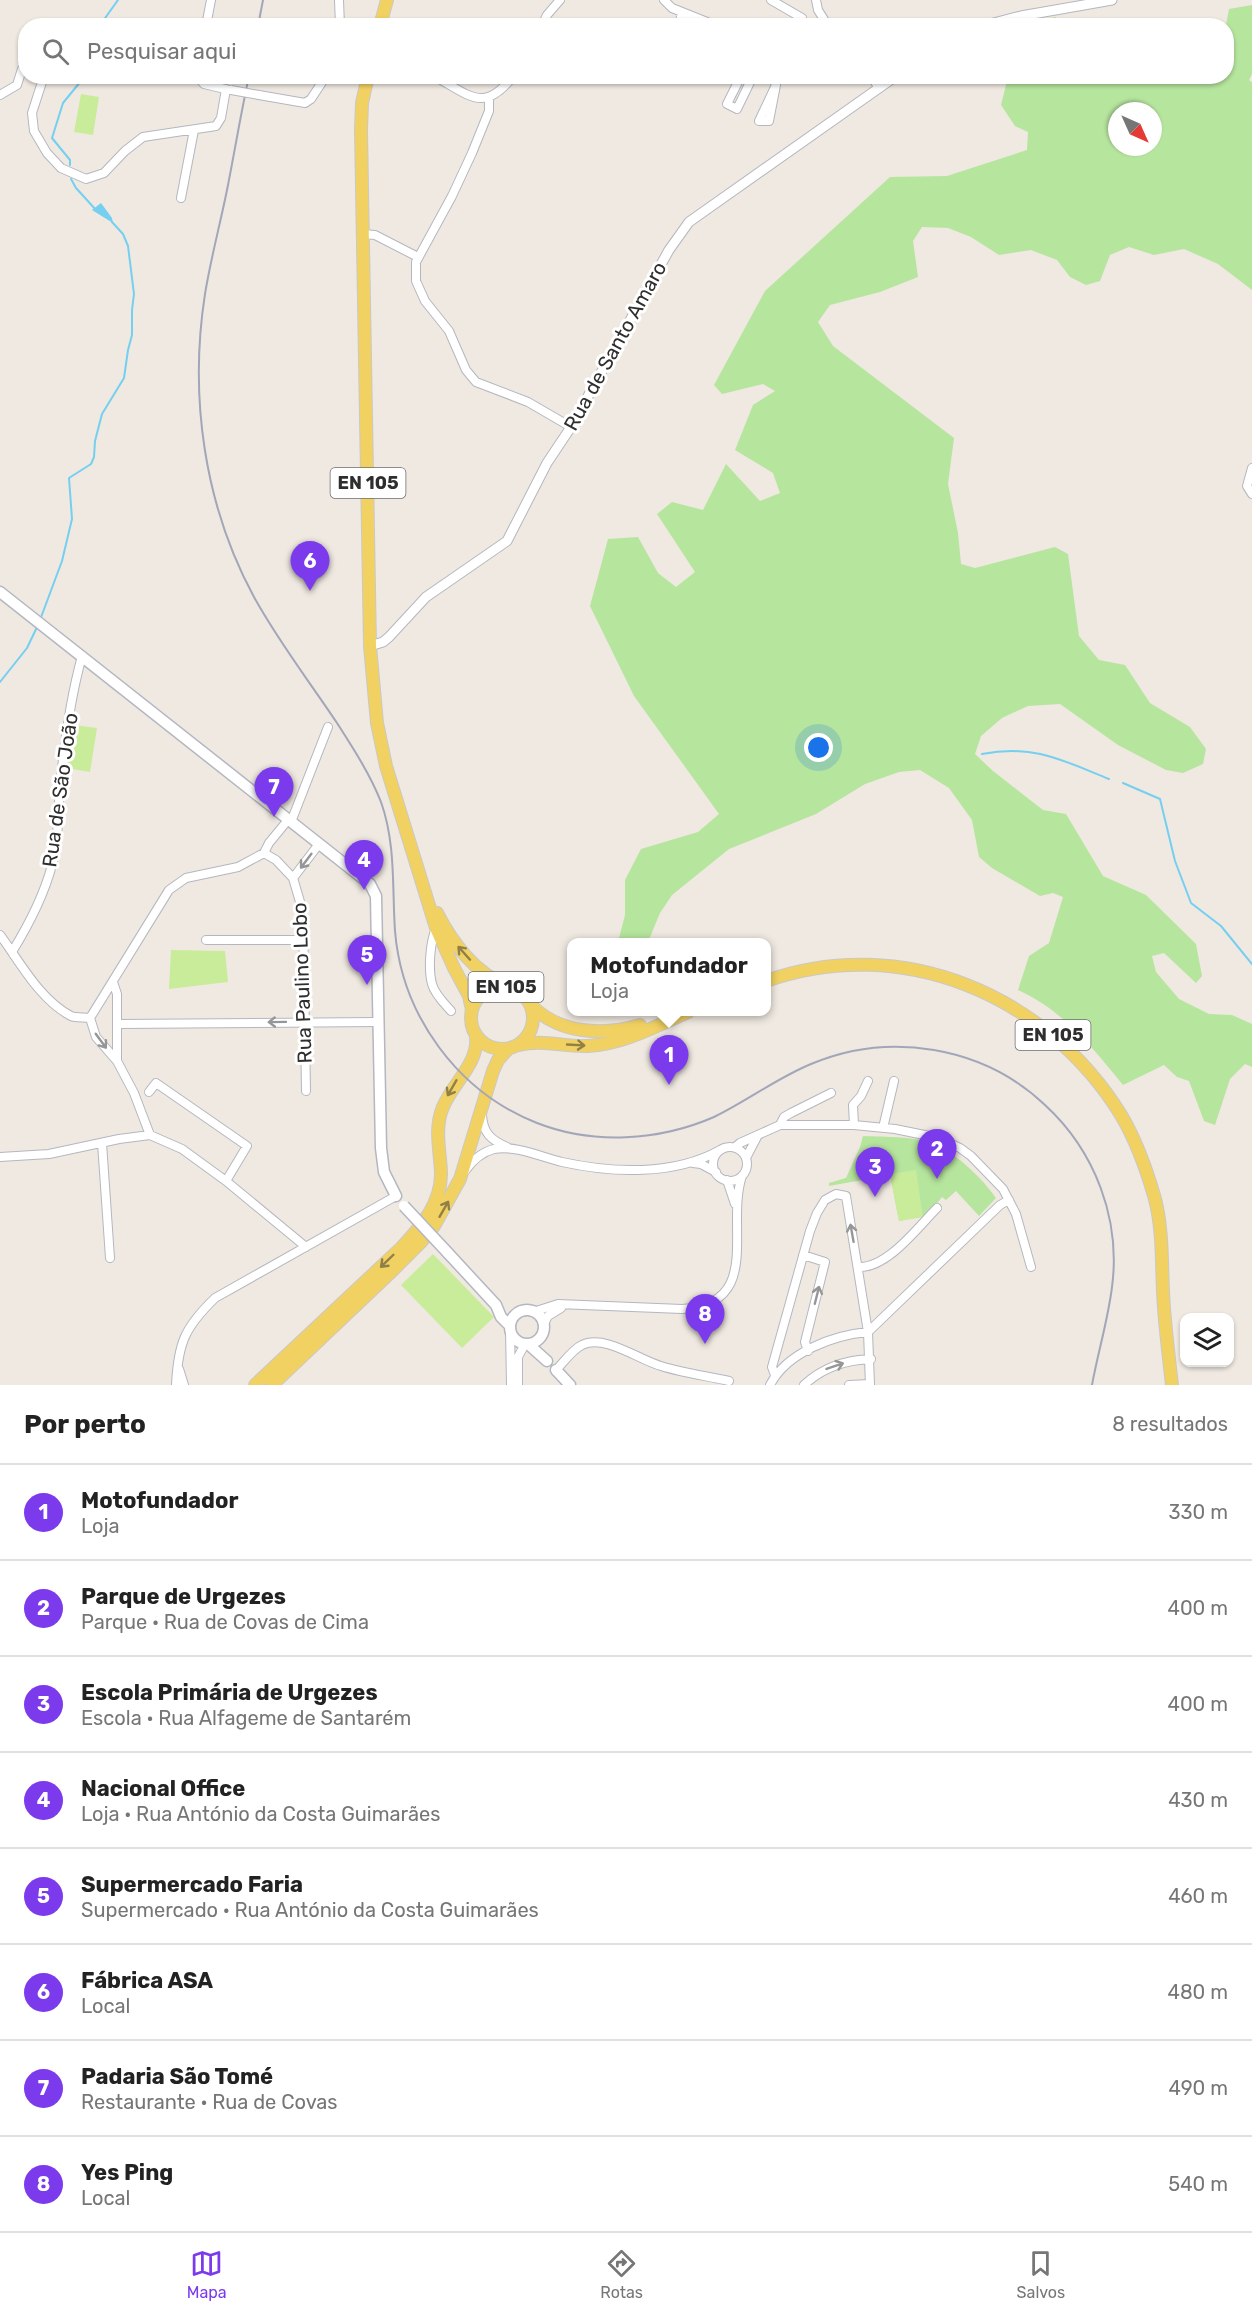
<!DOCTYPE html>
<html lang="pt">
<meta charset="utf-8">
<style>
body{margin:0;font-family:Rubik,sans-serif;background:#f6f6f6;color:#222}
.controls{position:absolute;right:18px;bottom:18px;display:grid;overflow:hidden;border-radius:12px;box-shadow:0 2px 4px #0004}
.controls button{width:54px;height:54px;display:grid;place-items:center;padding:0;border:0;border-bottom:2px solid #e0e0e0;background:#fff;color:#222;font:30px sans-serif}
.compass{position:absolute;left:1108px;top:102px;width:54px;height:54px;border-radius:50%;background:#fff;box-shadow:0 2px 4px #0004;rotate:135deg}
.you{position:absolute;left:819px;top:748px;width:21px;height:21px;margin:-15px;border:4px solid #fff;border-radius:50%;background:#1a73e8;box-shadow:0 0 0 9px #1a73e833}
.badge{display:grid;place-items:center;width:39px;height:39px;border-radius:50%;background:#7c3aed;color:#fff;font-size:20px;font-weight:700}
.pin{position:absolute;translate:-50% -50px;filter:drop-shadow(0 2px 3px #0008)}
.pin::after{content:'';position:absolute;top:32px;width:21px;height:18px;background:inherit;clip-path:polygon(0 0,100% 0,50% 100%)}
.popup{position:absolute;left:567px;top:938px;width:204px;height:78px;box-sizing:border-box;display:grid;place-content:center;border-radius:12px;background:#fff;filter:drop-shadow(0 2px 4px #0005);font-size:20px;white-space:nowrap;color:#767676}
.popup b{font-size:22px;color:#222}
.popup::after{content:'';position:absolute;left:50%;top:100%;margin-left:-12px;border:12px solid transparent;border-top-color:#fff}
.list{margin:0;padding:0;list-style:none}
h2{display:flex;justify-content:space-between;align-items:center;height:78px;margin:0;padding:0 24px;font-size:26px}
h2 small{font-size:20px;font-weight:400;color:#767676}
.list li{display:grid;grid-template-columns:39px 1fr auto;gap:18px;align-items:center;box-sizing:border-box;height:96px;padding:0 24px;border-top:2px solid #e0e0e0}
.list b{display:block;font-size:22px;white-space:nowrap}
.list p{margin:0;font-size:20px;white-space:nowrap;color:#767676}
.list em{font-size:20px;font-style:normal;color:#767676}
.icon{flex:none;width:33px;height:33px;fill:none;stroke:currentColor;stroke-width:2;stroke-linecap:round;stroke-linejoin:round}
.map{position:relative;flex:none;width:1252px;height:1385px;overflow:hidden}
.search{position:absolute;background:#fff;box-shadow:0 2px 4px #0004;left:18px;right:18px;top:18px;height:66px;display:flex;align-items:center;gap:15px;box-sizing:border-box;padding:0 21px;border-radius:24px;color:#767676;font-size:22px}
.sheet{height:846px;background:#fff}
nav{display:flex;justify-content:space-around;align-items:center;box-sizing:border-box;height:84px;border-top:2px solid #e0e0e0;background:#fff;font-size:16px;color:#767676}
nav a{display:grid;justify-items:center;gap:3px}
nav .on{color:#7c3aed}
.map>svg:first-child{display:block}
.green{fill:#b6e59e;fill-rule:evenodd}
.pitch{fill:#c9ec9a}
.water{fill:#75cff0}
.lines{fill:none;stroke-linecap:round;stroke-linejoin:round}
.stream{stroke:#75cff0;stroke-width:2}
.minor-casing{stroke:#b4b7c1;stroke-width:10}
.tertiary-casing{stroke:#b4b7c1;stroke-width:11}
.secondary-casing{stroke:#b4b7c1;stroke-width:13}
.primary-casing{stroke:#c9c9c9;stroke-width:14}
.minor{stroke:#fff;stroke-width:8}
.tertiary{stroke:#fff;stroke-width:9}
.secondary{stroke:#fff;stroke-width:10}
.primary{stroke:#f2d163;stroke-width:12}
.rail{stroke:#a3a6b8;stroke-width:2}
.minor-bridge-casing{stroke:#b4b7c1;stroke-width:10;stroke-linecap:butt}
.secondary-bridge-casing{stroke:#b4b7c1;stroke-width:13;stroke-linecap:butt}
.minor-bridge{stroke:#fff;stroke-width:8}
.secondary-bridge{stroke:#fff;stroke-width:10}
.oneway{stroke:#969696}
.oneway2{stroke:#908048}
.labels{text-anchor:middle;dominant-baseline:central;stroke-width:6;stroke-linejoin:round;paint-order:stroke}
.shield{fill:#fff;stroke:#6d6d6d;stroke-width:1.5}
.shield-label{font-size:18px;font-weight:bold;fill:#2e2e2e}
.street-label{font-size:20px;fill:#2e2e2e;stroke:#fff}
</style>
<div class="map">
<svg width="1252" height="1385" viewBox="0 0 1252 1385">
<rect width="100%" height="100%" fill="#efe9e1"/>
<path class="green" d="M 1252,5 L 1252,74 L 1249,80 L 1252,82 L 1252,290 L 1218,264 L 1184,249 L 1154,255 L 1129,247 L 1110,255 L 1100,281 L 1086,285 L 1070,277 L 1057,260 L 1031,250 L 999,255 L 971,237 L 948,228 L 922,227 L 913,241 L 918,277 L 880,292 L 830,305 L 818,322 L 833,346 L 954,438 L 948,484 L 958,533 L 961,564 L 975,568 L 1055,547 L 1068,554 L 1079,636 L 1099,660 L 1125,665 L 1150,703 L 1190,727 L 1206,749 L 1203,764 L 1183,773 L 1166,770 L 1118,745 L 1060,704 L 1028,706 L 1002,718 L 981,736 L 975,754 L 993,771 L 1043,810 L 1066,814 L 1103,876 L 1146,895 L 1196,944 L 1202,976 L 1196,983 L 1164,953 L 1152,956 L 1156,972 L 1179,999 L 1209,1014 L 1232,1015 L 1252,1024 L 1252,1067 L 1245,1064 L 1230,1079 L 1215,1125 L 1204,1121 L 1189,1081 L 1177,1077 L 1164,1065 L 1123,1085 C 1092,1047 1064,1011 1018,990 L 1029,956 L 1049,943 L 1063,897 L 1053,893 L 1040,896 L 992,868 L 979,857 L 972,820 L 949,788 L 920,770 L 899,772 L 865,784 L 816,814 L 729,849 L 672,895 L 660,913 L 648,942 L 618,942 L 625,915 L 625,880 L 641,849 L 698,832 L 719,814 L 634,696 L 590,606 L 608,539 L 638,537 L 658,573 L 676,587 L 695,572 L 657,514 L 672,502 L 703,510 L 726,464 L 760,501 L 780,493 L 773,473 L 735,450 L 753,405 L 775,391 L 763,384 L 722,394 L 714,385 L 765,291 L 890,177 L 947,176 L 1027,150 L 1028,132 L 1015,126 L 1001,105 L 1008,77 L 1226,76 L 1226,25 L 1229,9 ZM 1117,111 L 1153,111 L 1153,147 L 1117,147 Z
M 1055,17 L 1069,25 L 1023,25 Z
M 863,1136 C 883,1137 920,1136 937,1145 C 960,1157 981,1177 996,1198 L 979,1216 L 956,1191 L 946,1200 L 942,1197 L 927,1216 L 899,1221 L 890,1175 L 829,1186 L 829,1183 L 846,1178 L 860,1147 Z"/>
<path class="pitch" d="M 81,94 L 99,97 L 93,135 L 74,132 Z
M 74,725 L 97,728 L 90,772 L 67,768 Z
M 171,950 L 225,951 L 228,982 L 169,989 Z
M 916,1170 L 923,1217 L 899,1221 L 890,1174 Z
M 433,1254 L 494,1317 L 462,1348 L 401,1285 Z"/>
<path class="water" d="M 101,203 L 112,218 L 113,223 L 92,210 Z"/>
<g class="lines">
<path class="stream" d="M 104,26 L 103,21 L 118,0
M 70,165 L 70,160 L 52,138 L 63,103 L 85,76
M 71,179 L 76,188 L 96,210
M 40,620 L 62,561 L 72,519 L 69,478 L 91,464 L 94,457 L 95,441 L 102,414 L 124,378 L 128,350 L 132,335 L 132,310 L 134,294 L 128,246 L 123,234 L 112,222
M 0,682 L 27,648 L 38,625
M 982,754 C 1034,744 1062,760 1109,779
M 1123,783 L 1160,799 L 1175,861 L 1191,903 L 1221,926 L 1252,964"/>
<defs>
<path id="minor" d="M 339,0 L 340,26
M 664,0 L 672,8 L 717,26
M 771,0 L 802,18
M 816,0 L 818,10 L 828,26
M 206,26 L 211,0
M 542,26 L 547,15 L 560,0
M 679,26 L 682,12
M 44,76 L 32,113 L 34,131 L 47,153 L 61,168 L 86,179 L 104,173 L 125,151 L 143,137 L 216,126 L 221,118 L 226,89
M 197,76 L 204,84 L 229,90
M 434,76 C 468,94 484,115 513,76
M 741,76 L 727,104 L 737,109 L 753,76
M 772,76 L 776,85 L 769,121 L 759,121 L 776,85
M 871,76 L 879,88
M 0,95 L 17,85 L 22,69 L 26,67
M 259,95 L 305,103 L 311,99 L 326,76
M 489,98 L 489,111 L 472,153 L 452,196 L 416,262 L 416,281 L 425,301 L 449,331 L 466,370 L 476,382 L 528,402 L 571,427
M 181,198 L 194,130
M 363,234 L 375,235 L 418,257
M 1252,468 L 1247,486 L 1252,494
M 291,822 L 328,727
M 264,853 L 276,860 L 293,878 L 303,912 L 306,1091
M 264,853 L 269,843 L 288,820
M 293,878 L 319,844
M 436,928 C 430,943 428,969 432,984 C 435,995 445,1004 451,1011
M 0,935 C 20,962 40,1000 71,1016 C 76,1018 84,1017 90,1018
M 206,940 L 304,940
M 12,952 C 28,926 44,895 52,865 C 60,836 57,807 61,778 C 65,738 71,696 82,656
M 113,982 L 117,994 L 117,1061
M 90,1018 L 169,890 L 186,878 L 238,867 L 264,853
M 90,1018 L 96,1037 L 117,1061 L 134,1093 L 150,1135
M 118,1024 L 378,1022
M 149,1092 L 156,1083 L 247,1146 L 226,1181
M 482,1115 C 483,1133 491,1140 507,1147
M 780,1125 L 784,1117 L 791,1113 L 831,1093
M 854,1125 L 853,1105 L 861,1096 L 868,1081
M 883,1128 L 894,1081
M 102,1143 L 110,1258
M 735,1147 L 740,1143 L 780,1125 L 854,1125 L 895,1129 L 939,1138 L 960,1148 L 971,1156 L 1003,1189 L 1016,1214 L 1031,1267
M713 1164a17 17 0 1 1 34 0a17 17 0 1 1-34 0Z
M 0,1157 L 49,1154 L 119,1139 L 150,1135 L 182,1149 L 226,1181 L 306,1247
M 746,1158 L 757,1137
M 693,1163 L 701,1164 L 716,1172
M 465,1171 C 472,1161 482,1152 494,1149 C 516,1145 541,1157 562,1162 C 612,1173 674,1176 720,1150
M 727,1180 L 735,1204
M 803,1255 L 825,1262 L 805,1342 L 808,1351
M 858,1267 C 887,1269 918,1227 937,1208
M 533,1312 L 558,1304 L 682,1309 C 764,1304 725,1227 742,1176
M 543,1325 L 548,1316 L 561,1308
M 510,1329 L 511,1385
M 179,1369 L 184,1385
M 556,1370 C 563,1363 573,1349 582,1345 C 605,1334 639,1360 661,1366 C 683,1373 707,1376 729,1381
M 775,1375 L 772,1367 L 810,1231 L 817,1213 L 825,1200 L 836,1194 L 846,1196 L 868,1332 L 870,1385
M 176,1385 C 178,1343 185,1327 215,1298 L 396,1196
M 518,1385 L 518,1357 L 525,1344
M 770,1385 C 787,1352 834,1335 868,1332 L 1000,1205 L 1009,1200
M 804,1385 C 823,1367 845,1360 871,1359
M 849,1385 L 870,1384"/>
<path id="tertiary" d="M 982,26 L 1021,16 L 1112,0
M 370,646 L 383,642 L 389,637 L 426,597 L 507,541 L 547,463 L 571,427 L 669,250 L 689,222 L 896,76"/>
<path id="secondary" d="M 0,592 L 370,884 L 376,896 L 381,1148 L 384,1172 L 396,1196
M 447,1252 L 496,1305 L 501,1317 L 510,1326
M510 1327a17 17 0 1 1 34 0a17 17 0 1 1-34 0Z
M 528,1344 L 547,1361
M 556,1370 L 570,1385"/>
<path id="primary" d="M 380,26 L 387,0
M 368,76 L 362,103 L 361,130 L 370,646 L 377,723 L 386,766 L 436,928 L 454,968 L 469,996 L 472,1010
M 437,913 C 452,943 476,974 507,986
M 766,981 C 902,933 1047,995 1121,1115 C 1136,1140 1147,1171 1155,1199 C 1164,1234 1161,1272 1164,1308 C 1166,1334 1169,1359 1172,1385
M471 1018a31 31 0 1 1 62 0a31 31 0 1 1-62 0Z
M 531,1005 C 559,1034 603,1036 640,1025
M 519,1045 C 542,1039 564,1047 588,1046 C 624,1044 656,1026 688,1012
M 255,1385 L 401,1248 C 421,1227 442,1203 441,1172 C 440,1150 434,1128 443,1107 C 452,1084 479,1063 476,1037
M 272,1385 L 389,1274 L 421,1242 L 434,1226 L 460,1179 L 493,1071 L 498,1060 L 507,1050"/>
</defs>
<use href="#minor" class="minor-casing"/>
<use href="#tertiary" class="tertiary-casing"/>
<use href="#secondary" class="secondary-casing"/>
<use href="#primary" class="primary-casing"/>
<use href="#minor" class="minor"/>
<use href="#tertiary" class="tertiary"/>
<use href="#secondary" class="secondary"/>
<use href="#primary" class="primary"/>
<path class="rail" d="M 258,26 L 263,0
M 249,76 C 241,113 235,149 228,185 C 221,221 211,257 205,294 C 189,396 204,505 254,597 C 278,641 309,681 337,723 C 353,748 370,774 381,802 C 396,844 392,888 395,931 C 402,1016 458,1092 537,1123 C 593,1145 659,1141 714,1117 C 747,1101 777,1078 811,1064 C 889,1031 983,1046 1045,1105 C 1095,1151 1121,1219 1112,1287 C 1108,1320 1098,1352 1092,1385"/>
<defs>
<path id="minor-bridge" d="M 231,90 L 259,95"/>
<path id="secondary-bridge" d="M 404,1206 L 447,1252"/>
</defs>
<use href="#minor-bridge" class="minor-bridge-casing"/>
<use href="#secondary-bridge" class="secondary-bridge-casing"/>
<use href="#minor-bridge" class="minor-bridge"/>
<use href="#secondary-bridge" class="secondary-bridge"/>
</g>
<defs><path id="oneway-shaft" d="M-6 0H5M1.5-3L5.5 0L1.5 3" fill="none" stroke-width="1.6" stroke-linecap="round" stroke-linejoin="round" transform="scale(1.5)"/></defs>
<g class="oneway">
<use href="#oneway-shaft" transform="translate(306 861) rotate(127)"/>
<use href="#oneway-shaft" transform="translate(277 1022) rotate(179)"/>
<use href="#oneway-shaft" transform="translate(101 1041) rotate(54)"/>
<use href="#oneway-shaft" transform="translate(852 1233) rotate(-100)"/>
<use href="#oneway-shaft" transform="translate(817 1295) rotate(-76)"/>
<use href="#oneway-shaft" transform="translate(835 1366) rotate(-19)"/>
</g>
<g class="oneway2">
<use href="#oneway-shaft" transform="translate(464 953) rotate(-132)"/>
<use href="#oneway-shaft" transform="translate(576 1045) rotate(3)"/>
<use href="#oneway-shaft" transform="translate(452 1088) rotate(120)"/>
<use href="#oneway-shaft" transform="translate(444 1209) rotate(-60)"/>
<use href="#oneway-shaft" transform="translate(387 1261) rotate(136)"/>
</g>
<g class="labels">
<g class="shield">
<rect x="330.5" y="468" width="75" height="30" rx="4.5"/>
<rect x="468.5" y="972" width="75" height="30" rx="4.5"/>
<rect x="1015.5" y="1020" width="75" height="30" rx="4.5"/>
</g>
<g class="shield-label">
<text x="368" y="483">EN 105</text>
<text x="506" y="987">EN 105</text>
<text x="1053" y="1035">EN 105</text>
</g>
<g class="street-label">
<text transform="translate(615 346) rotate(-61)">Rua de Santo Amaro</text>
<text transform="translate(60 790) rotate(-82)">Rua de São João</text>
<text transform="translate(302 983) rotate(-92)">Rua Paulino Lobo</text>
</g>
</g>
</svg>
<div class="controls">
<button><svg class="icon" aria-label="layers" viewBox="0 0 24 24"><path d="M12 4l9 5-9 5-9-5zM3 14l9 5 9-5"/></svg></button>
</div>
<svg class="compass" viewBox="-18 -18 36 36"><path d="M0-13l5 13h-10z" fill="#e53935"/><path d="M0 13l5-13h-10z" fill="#767676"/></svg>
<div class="you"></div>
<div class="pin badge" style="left:669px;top:1085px">1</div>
<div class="popup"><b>Motofundador</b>Loja</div>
<div class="pin badge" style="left:937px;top:1179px">2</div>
<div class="pin badge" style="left:875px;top:1197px">3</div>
<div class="pin badge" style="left:364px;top:890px">4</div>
<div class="pin badge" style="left:367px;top:985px">5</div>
<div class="pin badge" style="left:310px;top:591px">6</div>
<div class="pin badge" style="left:274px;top:817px">7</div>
<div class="pin badge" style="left:705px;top:1344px">8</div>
<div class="search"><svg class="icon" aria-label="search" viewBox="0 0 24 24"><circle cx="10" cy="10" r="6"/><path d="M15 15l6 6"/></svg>Pesquisar aqui</div>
</div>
<section class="sheet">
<h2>Por perto<small>8 resultados</small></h2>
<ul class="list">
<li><span class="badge">1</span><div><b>Motofundador</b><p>Loja</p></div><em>330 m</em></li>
<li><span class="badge">2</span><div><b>Parque de Urgezes</b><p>Parque · Rua de Covas de Cima</p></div><em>400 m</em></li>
<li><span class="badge">3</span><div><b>Escola Primária de Urgezes</b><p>Escola · Rua Alfageme de Santarém</p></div><em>400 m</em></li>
<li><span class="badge">4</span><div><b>Nacional Office</b><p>Loja · Rua António da Costa Guimarães</p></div><em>430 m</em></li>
<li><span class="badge">5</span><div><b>Supermercado Faria</b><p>Supermercado · Rua António da Costa Guimarães</p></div><em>460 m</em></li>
<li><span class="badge">6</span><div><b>Fábrica ASA</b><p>Local</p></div><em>480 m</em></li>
<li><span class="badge">7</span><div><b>Padaria São Tomé</b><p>Restaurante · Rua de Covas</p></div><em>490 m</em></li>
<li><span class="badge">8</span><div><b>Yes Ping</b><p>Local</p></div><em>540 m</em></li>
</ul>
</section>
<nav>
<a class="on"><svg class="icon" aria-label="map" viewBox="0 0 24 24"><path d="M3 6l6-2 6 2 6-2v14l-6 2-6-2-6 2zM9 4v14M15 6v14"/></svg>Mapa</a>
<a><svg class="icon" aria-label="directions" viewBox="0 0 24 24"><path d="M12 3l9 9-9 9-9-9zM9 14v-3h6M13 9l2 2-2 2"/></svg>Rotas</a>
<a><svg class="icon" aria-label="saved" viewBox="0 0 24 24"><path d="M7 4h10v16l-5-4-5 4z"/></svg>Salvos</a>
</nav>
